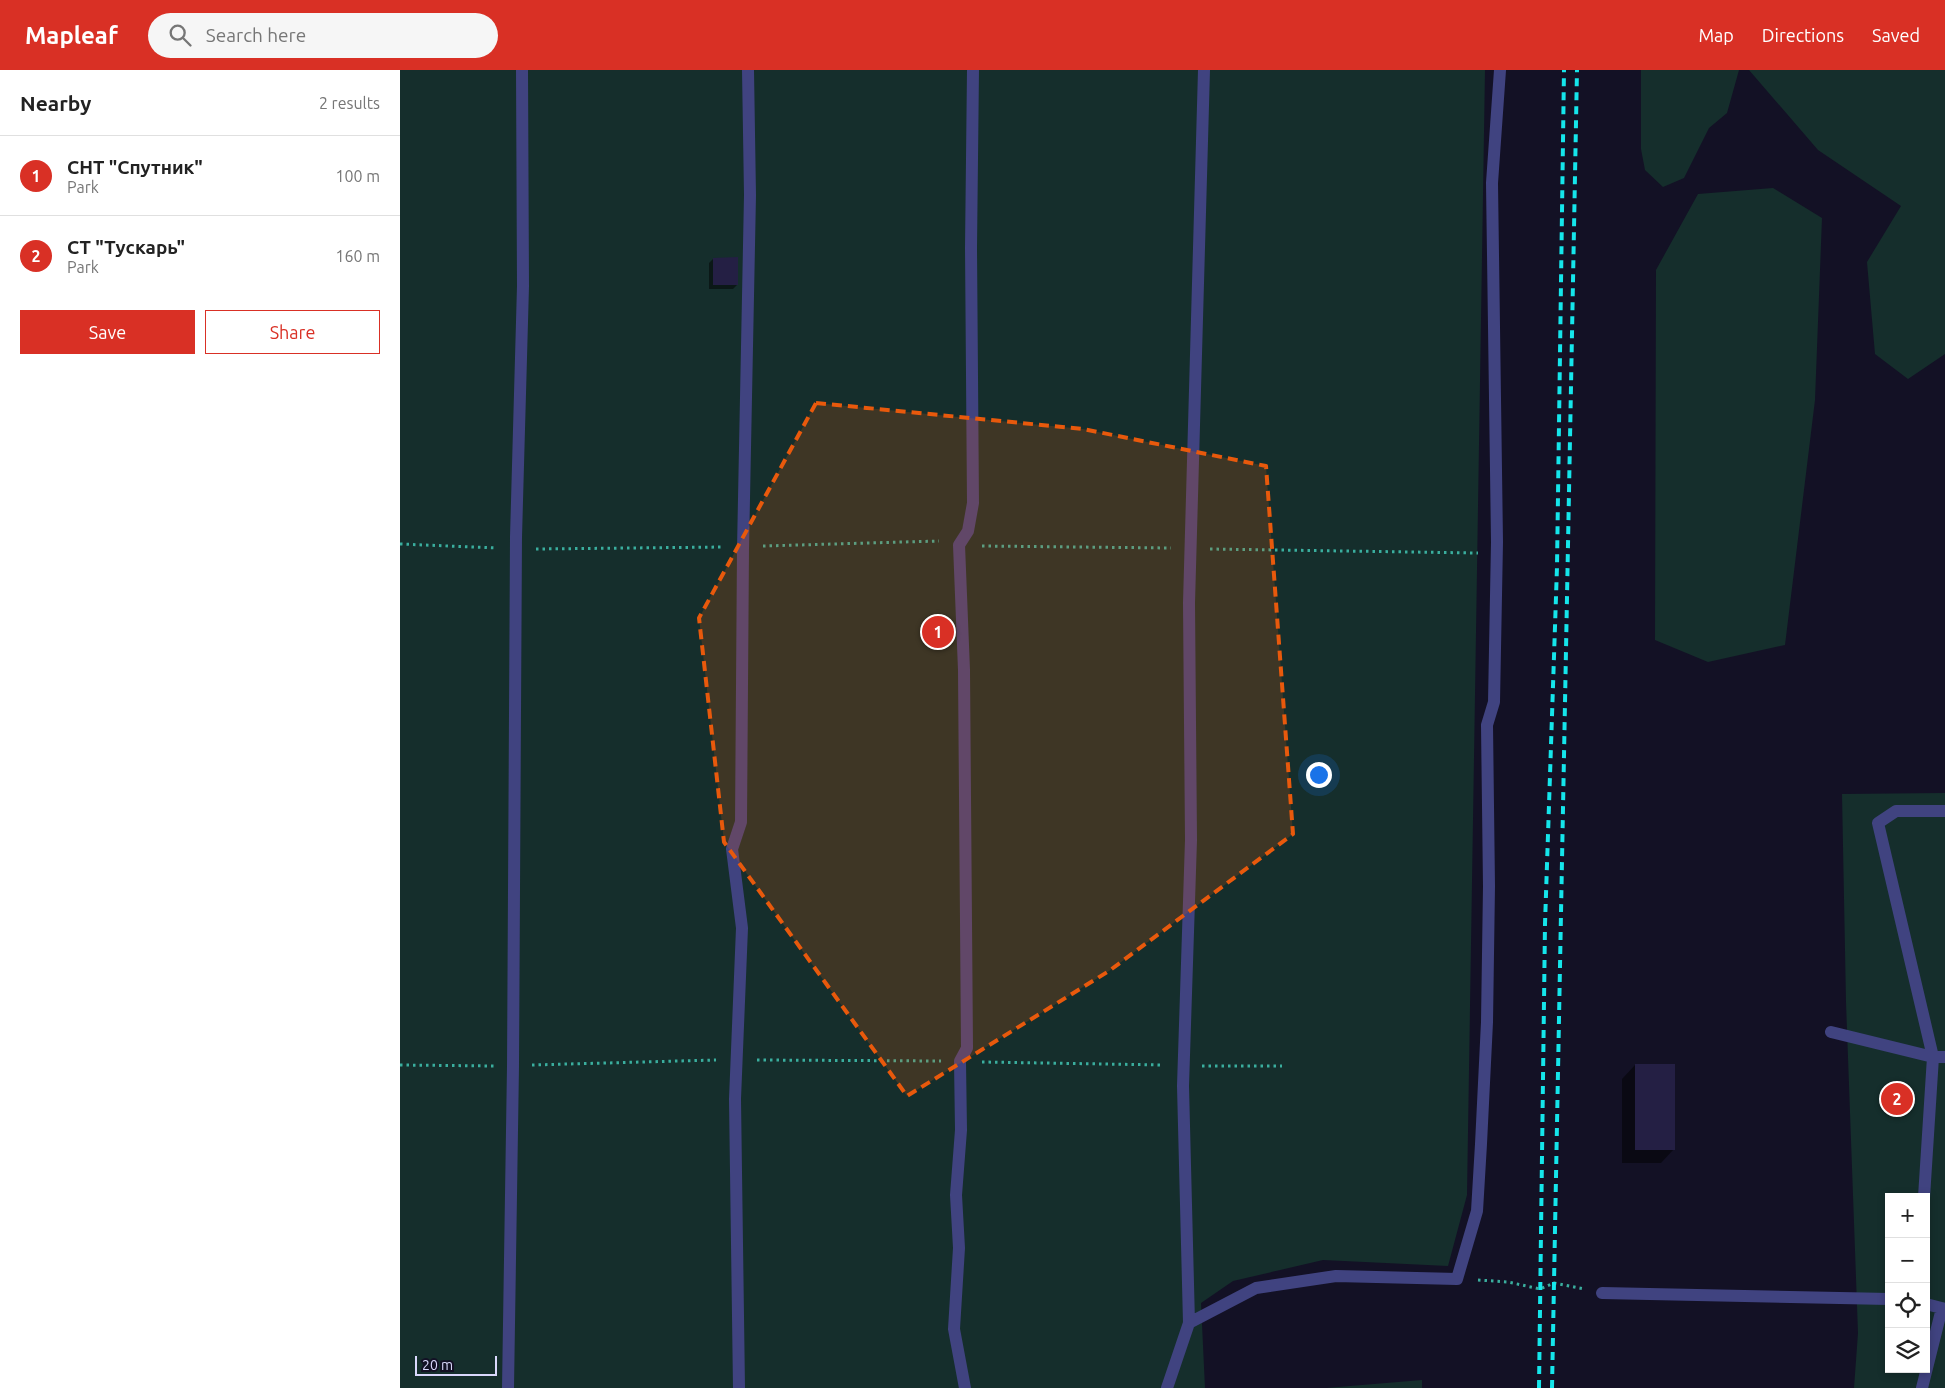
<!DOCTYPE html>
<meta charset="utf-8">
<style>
body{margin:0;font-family:Ubuntu,sans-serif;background:#f6f6f6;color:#222}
.controls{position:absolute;right:15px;bottom:15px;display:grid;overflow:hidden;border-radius:0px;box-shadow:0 2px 8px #0003}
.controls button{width:45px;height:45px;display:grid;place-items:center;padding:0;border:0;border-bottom:1px solid #e0e0e0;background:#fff;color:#222;font:25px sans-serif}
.scale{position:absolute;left:15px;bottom:12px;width:82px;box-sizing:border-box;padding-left:5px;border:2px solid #dad8fc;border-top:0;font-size:14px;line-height:18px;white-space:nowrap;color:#dad8fc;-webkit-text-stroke:4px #131125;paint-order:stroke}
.you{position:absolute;left:918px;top:704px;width:18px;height:18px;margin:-12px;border:4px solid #fff;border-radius:50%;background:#1a73e8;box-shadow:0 0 0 8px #1a73e833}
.badge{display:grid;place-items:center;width:32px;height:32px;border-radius:50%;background:#d93025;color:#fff;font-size:16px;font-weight:700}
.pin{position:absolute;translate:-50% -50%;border:2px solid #fff;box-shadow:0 1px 5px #0006}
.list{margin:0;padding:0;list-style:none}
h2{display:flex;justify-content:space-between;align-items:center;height:65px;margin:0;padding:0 20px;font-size:21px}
h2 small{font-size:16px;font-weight:400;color:#767676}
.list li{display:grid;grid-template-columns:32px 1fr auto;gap:15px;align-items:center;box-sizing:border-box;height:80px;padding:0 20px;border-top:1px solid #e0e0e0}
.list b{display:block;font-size:19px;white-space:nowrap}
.list p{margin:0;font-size:16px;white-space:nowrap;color:#767676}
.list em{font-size:16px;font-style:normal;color:#767676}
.actions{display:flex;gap:10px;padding:15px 20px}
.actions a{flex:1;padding:11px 0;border:1px solid #d93025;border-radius:0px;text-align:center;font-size:18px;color:#d93025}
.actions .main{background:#d93025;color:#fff}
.icon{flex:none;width:28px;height:28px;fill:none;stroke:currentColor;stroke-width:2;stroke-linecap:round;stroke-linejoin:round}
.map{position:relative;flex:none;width:1545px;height:1318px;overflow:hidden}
header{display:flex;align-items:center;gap:30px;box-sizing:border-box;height:70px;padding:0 25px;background:#d93025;color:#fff}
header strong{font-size:24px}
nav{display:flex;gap:28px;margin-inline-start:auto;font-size:18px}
.search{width:350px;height:45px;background:#f6f6f6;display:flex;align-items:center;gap:12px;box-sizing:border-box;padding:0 18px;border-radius:28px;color:#767676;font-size:19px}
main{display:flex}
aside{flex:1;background:#fff}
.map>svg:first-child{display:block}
.green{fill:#152e2c;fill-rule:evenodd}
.shadow{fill:#0007}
.building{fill:#241f44}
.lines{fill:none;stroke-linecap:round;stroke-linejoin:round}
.path{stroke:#3aae9e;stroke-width:3;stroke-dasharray:2.5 4;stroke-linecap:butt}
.minor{stroke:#404380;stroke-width:12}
.rail{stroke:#15e6eb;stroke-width:4;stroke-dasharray:8 6;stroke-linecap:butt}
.marked{fill:#e8590c;fill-opacity:0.2;stroke:#e8590c;stroke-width:4;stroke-dasharray:10 6;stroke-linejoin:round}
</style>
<header>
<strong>Mapleaf</strong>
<div class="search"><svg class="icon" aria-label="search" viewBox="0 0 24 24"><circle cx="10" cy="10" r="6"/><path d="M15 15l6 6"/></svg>Search here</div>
<nav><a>Map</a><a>Directions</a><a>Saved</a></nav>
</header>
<main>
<aside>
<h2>Nearby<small>2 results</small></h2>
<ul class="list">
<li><span class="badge">1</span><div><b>СНТ &quot;Спутник&quot;</b><p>Park</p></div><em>100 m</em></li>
<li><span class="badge">2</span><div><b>СТ &quot;Тускарь&quot;</b><p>Park</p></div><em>160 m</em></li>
</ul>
<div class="actions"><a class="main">Save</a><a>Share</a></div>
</aside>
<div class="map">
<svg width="1545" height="1318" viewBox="0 0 1545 1318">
<rect width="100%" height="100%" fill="#131125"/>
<path class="green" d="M 0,0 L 1085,0 L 1067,1125 L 1048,1196 L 923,1190 L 833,1211 L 801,1233 L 805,1318 L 0,1318 Z
M 1241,0 L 1339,0 L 1327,43 L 1309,58 L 1284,108 L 1263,117 L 1245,100 L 1241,79 Z
M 1349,0 L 1545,0 L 1545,284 L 1508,309 L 1475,284 L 1467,192 L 1501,136 L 1418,80 Z
M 1373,118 L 1422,148 L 1415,330 L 1385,575 L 1308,592 L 1255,570 L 1256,200 L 1298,124 Z
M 1545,723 L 1545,1318 L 1454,1318 L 1458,1263 L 1446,932 L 1442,724 ZM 1489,1127 L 1526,1127 L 1526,1299 L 1489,1299 Z
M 1022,1310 L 1022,1318 L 926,1318 Z"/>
<path class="shadow" d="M 313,189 L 337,215 L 333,219 L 309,219 L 309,193 Z
M 1235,995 L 1274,1079 L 1261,1093 L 1222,1093 L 1222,1009 Z"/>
<path class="building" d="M 338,187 L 338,215 L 313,215 L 313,188 Z
M 1235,994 L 1275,994 L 1275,1080 L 1235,1080 Z"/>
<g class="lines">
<path class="path" d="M 0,474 L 97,478
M 363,476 L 539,471
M 582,476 L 771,478
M 136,479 L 324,477
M 810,479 L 1078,483
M 357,990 L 541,991
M 582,992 L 764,995
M 0,995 L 94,996
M 132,995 L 316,990
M 802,996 L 882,996
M 1078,1210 L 1108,1212 L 1140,1219 L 1154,1213 L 1184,1219"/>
<path class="minor" d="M 1431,962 L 1533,987 L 1545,987
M 1524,1127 L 1533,987 L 1478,753 L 1496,741 L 1545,741
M 1202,1223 L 1489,1229
M 1526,1234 L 1545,1239
M 789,1253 L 783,1016 L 791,770 L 789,533 L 804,0
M 108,1318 L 113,996 L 116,467 L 123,216 L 122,0
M 339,1318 L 335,1029 L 342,858 L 332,779 L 341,752 L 343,479 L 350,125 L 348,0
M 565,1318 L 554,1259 L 559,1178 L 556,1125 L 561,1060 L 560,991 L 567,978 L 564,600 L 559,475 L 568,461 L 573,433 L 571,178 L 573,0
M 767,1318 L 789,1253 L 856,1218 L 936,1206 L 1057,1209 L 1077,1141 L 1081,1074 L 1087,952 L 1089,816 L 1087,655 L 1094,632 L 1097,472 L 1092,113 L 1100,0
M 1522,1318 L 1542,1238"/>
<path class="rail" d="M 1139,1318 L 1145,854 L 1157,497 L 1164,0
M 1152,1318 L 1177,0"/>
</g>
<path class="marked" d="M 416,333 L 683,359 L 866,396 L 893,764 L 709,901 L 507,1026 L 324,772 L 299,548 Z"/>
</svg>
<div class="controls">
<button>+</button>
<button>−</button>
<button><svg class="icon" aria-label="locate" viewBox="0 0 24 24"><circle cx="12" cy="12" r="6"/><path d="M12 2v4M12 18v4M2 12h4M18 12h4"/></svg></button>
<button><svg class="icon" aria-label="layers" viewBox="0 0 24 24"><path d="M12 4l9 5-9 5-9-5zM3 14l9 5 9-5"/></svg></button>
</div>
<div class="scale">20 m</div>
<div class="you"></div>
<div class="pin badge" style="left:538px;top:562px">1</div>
<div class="pin badge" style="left:1497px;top:1029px">2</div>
</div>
</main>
